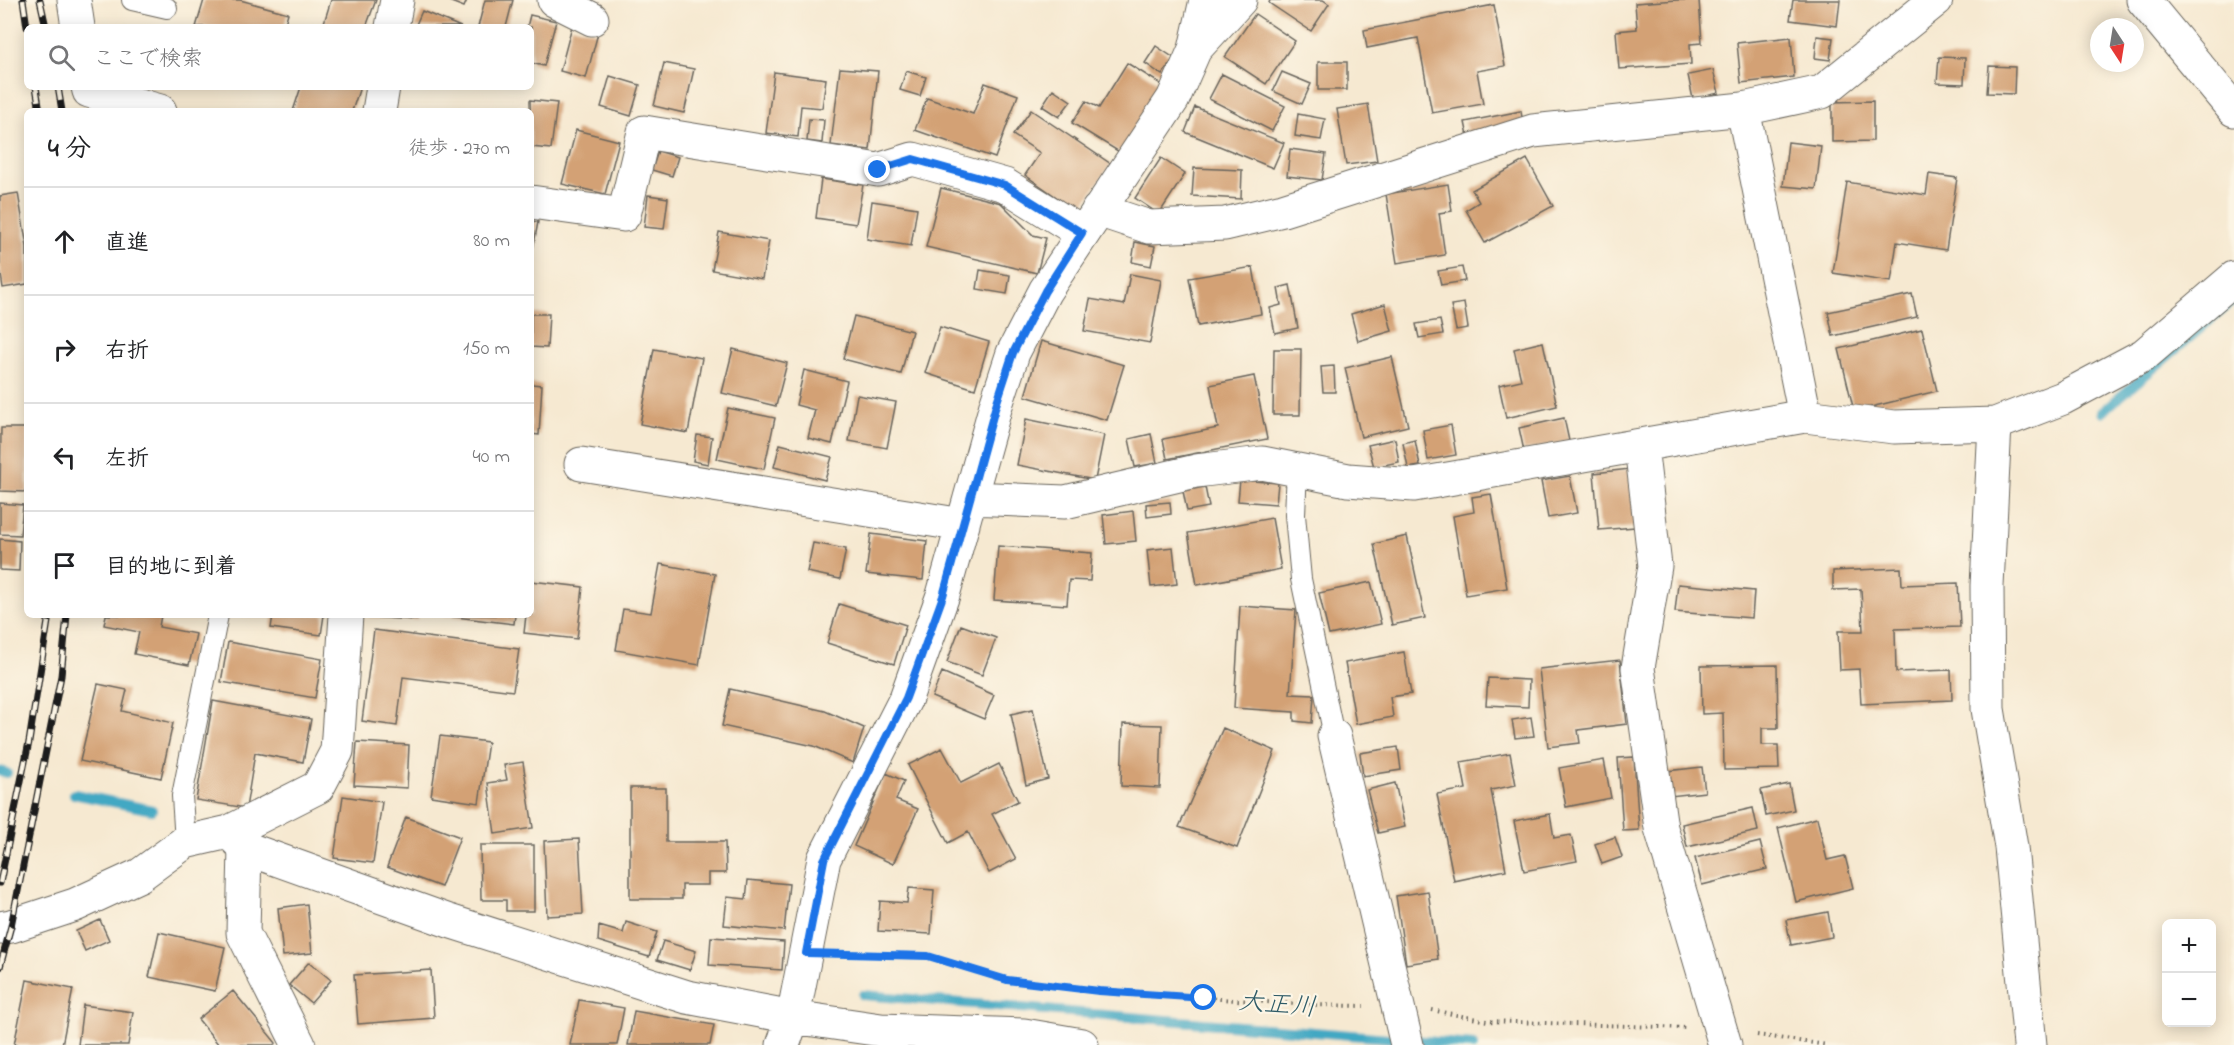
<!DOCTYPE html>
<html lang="ja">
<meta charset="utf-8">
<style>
body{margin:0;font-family:"Indie Flower","Klee One",sans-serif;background:#f6f6f6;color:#202124}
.controls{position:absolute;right:18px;bottom:18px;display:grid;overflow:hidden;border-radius:9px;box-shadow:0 3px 15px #0003}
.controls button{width:54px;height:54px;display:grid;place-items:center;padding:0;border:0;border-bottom:2px solid #e0e0e0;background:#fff;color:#202124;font:30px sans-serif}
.compass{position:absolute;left:2090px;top:18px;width:54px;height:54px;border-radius:50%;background:#fff;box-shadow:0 3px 15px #0003;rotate:168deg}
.stop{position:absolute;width:18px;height:18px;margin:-14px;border:4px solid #1a73e8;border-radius:50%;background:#fff}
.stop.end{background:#1a73e8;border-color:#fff;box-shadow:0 2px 6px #0008}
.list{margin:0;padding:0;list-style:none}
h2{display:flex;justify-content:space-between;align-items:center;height:78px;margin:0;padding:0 24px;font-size:26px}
h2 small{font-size:20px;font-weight:400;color:#757577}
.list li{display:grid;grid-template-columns:39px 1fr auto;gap:18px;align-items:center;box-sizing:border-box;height:108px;padding:0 24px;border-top:2px solid #e0e0e0}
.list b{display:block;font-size:22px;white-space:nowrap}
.list em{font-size:20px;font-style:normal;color:#757577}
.icon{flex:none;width:33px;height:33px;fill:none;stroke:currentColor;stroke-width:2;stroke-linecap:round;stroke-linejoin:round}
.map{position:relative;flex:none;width:2234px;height:1045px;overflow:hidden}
.search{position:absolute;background:#fff;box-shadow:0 3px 15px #0003;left:24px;top:24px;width:510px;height:66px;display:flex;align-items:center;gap:15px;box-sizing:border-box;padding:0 21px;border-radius:9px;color:#757577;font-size:22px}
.panel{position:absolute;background:#fff;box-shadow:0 3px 15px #0003;left:24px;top:108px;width:510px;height:510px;border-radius:9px}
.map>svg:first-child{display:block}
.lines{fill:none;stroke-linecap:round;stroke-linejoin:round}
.stream{stroke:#43a8c3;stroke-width:10}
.building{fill:#d3a175}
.lane-casing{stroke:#68645b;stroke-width:22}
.street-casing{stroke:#68645b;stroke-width:35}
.path{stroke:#68645b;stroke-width:4;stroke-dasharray:1.5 4.5;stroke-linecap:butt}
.lane{stroke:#fff;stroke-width:20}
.street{stroke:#fff;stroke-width:33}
.rail-casing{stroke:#1c1c1c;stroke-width:7}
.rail{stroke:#fcf5e5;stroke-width:4.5;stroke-dasharray:14;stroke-linecap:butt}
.route{stroke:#1a73e8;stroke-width:8}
.labels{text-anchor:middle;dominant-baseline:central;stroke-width:4.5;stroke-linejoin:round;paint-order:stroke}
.water-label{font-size:26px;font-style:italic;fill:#2e5b67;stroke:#fcf5e5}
</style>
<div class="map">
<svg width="2234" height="1045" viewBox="0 0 2234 1045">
<rect width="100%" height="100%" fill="#fcf5e5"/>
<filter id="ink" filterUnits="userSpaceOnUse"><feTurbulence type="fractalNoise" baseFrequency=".0167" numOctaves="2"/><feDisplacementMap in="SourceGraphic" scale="12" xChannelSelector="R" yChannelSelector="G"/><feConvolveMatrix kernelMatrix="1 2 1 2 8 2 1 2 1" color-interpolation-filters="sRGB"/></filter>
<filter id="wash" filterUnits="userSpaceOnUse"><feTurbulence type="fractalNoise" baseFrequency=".008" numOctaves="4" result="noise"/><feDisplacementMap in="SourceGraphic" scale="24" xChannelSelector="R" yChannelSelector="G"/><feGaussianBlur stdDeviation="1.35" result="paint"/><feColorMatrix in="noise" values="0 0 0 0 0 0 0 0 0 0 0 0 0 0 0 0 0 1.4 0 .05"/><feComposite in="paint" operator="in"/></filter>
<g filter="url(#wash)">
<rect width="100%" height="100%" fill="#f6e9d1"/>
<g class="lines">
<path class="stream" d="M 2102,412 L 2234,300
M 0,771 L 7,773
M 74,794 L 152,810
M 863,995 L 1473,1045"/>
</g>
<g id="blocks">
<path class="building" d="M 204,0 L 240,0 L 288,13 L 284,27 L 196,27 Z
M 331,0 L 376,0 L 366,27 L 326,27 L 323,26 Z
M 446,0 L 467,0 L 464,7 Z
M 485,0 L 513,0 L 506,27 L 478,27 Z
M 1270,0 L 1323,0 L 1329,4 L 1311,31 L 1269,3 Z
M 1677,0 L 1699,0 L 1702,43 L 1690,44 L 1691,64 L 1619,69 L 1616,31 L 1637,29 L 1635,3 Z
M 1793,0 L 1840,0 L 1837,26 L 1790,20 Z
M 1494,5 L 1505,66 L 1477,71 L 1483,104 L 1432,113 L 1418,38 L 1367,48 L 1364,30 Z
M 422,11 L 461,27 L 415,27 Z
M 1255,14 L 1295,41 L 1266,84 L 1225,57 Z
M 530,15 L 556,21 L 544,66 L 531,63 L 531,27 L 527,27 Z
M 572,26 L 598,33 L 586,78 L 560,71 Z
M 1817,36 L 1833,38 L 1830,60 L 1815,58 Z
M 1791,37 L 1794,77 L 1741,83 L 1737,43 Z
M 1156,46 L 1174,58 L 1162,75 L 1145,63 Z
M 1939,57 L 1965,58 L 1964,84 L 1937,83 Z
M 1318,62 L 1347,62 L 1347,90 L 1318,90 Z
M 664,63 L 694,69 L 684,113 L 654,106 Z
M 1127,63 L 1164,86 L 1121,153 L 1072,123 L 1086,101 L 1099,108 Z
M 1989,66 L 2015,67 L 2014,94 L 1987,93 Z
M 840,68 L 878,71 L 870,150 L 831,145 Z
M 1713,70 L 1719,93 L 1693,99 L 1688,75 Z
M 906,71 L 926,77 L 920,96 L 900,90 Z
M 774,72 L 826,79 L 822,108 L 801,106 L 798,137 L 766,133 Z
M 1282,72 L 1311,84 L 1302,104 L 1273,91 Z
M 1222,74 L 1285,106 L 1272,131 L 1209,99 Z
M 610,76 L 640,85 L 631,116 L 601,107 Z
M 985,83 L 1018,95 L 995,158 L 915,130 L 927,98 L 973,114 Z
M 301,87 L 360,87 L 352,111 L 293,111 Z
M 1053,89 L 1071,101 L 1059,117 L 1042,106 Z
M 530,100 L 557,103 L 551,149 L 531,147 Z
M 1873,101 L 1873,141 L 1832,142 L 1832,102 Z
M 1368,104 L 1377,161 L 1346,165 L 1337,109 Z
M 1195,107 L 1284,143 L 1273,168 L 1185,132 Z
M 1031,110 L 1111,164 L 1078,212 L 1025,175 L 1040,153 L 1013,135 Z
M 1521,111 L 1523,124 L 1468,136 L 1465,122 Z
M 1298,114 L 1325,119 L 1321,140 L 1295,136 Z
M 809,119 L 824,120 L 822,143 L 807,141 Z
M 576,130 L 619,141 L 605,194 L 562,184 Z
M 1788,142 L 1821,146 L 1816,189 L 1783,186 Z
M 1290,149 L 1326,154 L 1322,180 L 1287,176 Z
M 658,151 L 678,157 L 672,176 L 652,170 Z
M 1161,158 L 1185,174 L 1159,214 L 1135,198 Z
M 1527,159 L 1553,206 L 1485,243 L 1466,210 L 1479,202 L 1472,190 Z
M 1194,168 L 1242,170 L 1241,199 L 1192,196 Z
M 1929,174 L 1957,178 L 1946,250 L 1897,242 L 1891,282 L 1833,273 L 1847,182 L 1926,195 Z
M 821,179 L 863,185 L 856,224 L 816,218 Z
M 1448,184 L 1452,211 L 1439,213 L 1445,255 L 1397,263 L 1386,194 Z
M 941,188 L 1001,203 L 1033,235 L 1046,238 L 1037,273 L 926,247 Z
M 18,193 L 27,247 L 27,284 L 3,288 L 0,269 L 0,196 Z
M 648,195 L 668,198 L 664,229 L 644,227 Z
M 872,201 L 917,208 L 911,246 L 867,239 Z
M 531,221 L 538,222 L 532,255 L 531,255 Z
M 719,232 L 769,241 L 762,279 L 712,270 Z
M 1135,242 L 1155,246 L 1151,266 L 1132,262 Z
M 1253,267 L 1261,314 L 1198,326 L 1189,278 Z
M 1462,267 L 1465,281 L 1441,285 L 1438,271 Z
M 980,270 L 1010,275 L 1007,294 L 977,289 Z
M 1130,274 L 1161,280 L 1150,343 L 1084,331 L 1090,299 L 1124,305 Z
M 1290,285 L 1298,328 L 1275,333 L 1270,308 L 1281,305 L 1278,288 Z
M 1912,294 L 1917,317 L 1833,336 L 1828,312 Z
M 1464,303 L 1468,328 L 1456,330 L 1451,305 Z
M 1385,304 L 1392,331 L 1358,341 L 1351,314 Z
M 531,314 L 549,314 L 547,348 L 531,347 Z
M 854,316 L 912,331 L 901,374 L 843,359 Z
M 1440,320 L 1443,334 L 1419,338 L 1416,324 Z
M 940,327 L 989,342 L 975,389 L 925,373 Z
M 1922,329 L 1937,391 L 1854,411 L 1839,349 Z
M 1041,341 L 1124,365 L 1107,420 L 1025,396 Z
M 1543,342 L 1557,406 L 1506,418 L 1499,385 L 1521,380 L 1514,349 Z
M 654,349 L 702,358 L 688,433 L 640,424 Z
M 733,349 L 787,363 L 776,406 L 722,393 Z
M 1274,349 L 1301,349 L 1300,415 L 1273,415 Z
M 1392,357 L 1408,426 L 1361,437 L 1345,368 Z
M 1334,366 L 1335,392 L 1323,392 L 1321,367 Z
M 804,370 L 847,381 L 832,444 L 808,438 L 815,410 L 796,405 Z
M 1254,376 L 1267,439 L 1167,459 L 1163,439 L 1218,428 L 1210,385 Z
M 531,384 L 542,385 L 539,435 L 531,434 Z
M 857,395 L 896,402 L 887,448 L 849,441 Z
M 728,408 L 775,418 L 764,469 L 717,459 Z
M 1564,418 L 1569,441 L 1524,451 L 1519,428 Z
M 1026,419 L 1104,435 L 1095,480 L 1017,465 Z
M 1451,425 L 1456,455 L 1428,460 L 1423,430 Z
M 1,428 L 27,428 L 27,492 L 0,491 Z
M 1151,434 L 1157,463 L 1135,467 L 1129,439 Z
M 697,435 L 712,437 L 708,464 L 693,461 Z
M 1395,439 L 1399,462 L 1374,467 L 1368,445 Z
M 1415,440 L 1420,466 L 1408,468 L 1403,443 Z
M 780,444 L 832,457 L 825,480 L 774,467 Z
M 1630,469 L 1635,527 L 1599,530 L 1594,473 Z
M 1570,476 L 1577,513 L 1548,518 L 1541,481 Z
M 1240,480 L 1278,483 L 1276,504 L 1238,501 Z
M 1205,487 L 1209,507 L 1187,511 L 1183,491 Z
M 1491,494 L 1507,588 L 1466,595 L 1453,516 L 1474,512 L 1472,497 Z
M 1170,502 L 1171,514 L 1147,517 L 1146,504 Z
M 0,503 L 23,505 L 20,535 L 0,534 Z
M 1133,511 L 1136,541 L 1106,544 L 1103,515 Z
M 1272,518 L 1281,569 L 1197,585 L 1188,533 Z
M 871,534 L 927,541 L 923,580 L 866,574 Z
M 1407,536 L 1425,618 L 1392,625 L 1374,544 Z
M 0,539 L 20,541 L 19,571 L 0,570 Z
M 813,543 L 846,549 L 840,579 L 807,572 Z
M 998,546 L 1092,553 L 1090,581 L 1069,580 L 1067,605 L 994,600 Z
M 1173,547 L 1177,584 L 1151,587 L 1147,550 Z
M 660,564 L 715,574 L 699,665 L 616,650 L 623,609 L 651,613 Z
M 1901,568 L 1902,585 L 1958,583 L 1960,627 L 1895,629 L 1896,672 L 1951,670 L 1952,700 L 1861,704 L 1859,669 L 1840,670 L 1838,631 L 1863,631 L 1861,589 L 1833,590 L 1833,571 Z
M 531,581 L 583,587 L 577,639 L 524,633 L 526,615 L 531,615 Z
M 1371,582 L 1381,624 L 1329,635 L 1319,593 Z
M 1678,584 L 1754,591 L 1752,618 L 1675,612 Z
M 839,604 L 906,625 L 894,664 L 827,643 Z
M 1240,606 L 1296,610 L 1290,694 L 1314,695 L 1312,723 L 1294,721 L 1294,712 L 1234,708 Z
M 106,615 L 161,615 L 159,627 L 196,634 L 189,665 L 134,654 L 139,632 L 104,625 Z
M 273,615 L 324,615 L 321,635 L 271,628 Z
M 369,615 L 417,615 L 417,620 L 368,617 Z
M 439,615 L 515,615 L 514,624 Z
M 961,625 L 996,638 L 982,675 L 947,662 Z
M 374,630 L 519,649 L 513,691 L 403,677 L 397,726 L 362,721 Z
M 228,642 L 322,659 L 315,698 L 221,682 Z
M 1404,652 L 1411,694 L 1390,697 L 1393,717 L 1356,724 L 1345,663 Z
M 1620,660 L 1627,724 L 1578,730 L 1580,743 L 1548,747 L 1539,669 Z
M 1777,665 L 1778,728 L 1762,728 L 1762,745 L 1778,745 L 1779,769 L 1724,770 L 1723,713 L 1702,714 L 1701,666 Z
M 942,672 L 994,695 L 984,719 L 932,697 Z
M 1488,678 L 1529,680 L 1528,707 L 1486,705 Z
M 98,684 L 127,690 L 122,711 L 173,723 L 161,778 L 80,761 Z
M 730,689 L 825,711 L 864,728 L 853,763 L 814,746 L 722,726 Z
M 213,701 L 311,719 L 303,762 L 255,753 L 246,808 L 196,800 Z
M 1033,709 L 1048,779 L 1026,785 L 1011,714 Z
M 1531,717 L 1534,736 L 1515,738 L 1512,720 Z
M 1123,724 L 1162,725 L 1160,788 L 1121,786 Z
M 1223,728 L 1275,751 L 1237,848 L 1179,827 Z
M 440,736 L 488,742 L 479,803 L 431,796 Z
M 357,742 L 409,745 L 407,788 L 354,785 Z
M 1398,747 L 1401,770 L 1363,776 L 1360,753 Z
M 942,748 L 961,783 L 999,764 L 1018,801 L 992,814 L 1016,859 L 989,873 L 968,832 L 948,843 L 908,765 Z
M 1510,753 L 1516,785 L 1491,790 L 1506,870 L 1454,881 L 1437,794 L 1466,789 L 1461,762 Z
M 1634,757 L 1639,830 L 1623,831 L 1618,758 Z
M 1604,760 L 1611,798 L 1566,807 L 1559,768 Z
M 523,762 L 533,828 L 495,834 L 488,783 L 507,780 L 504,765 Z
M 1702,767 L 1705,792 L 1670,796 L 1667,771 Z
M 886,773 L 904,781 L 896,800 L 918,809 L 893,864 L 854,846 Z
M 1395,783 L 1405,827 L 1378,833 L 1367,790 Z
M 1789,784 L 1794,810 L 1766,816 L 1761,790 Z
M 630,788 L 666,788 L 666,842 L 725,842 L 726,873 L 708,873 L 708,885 L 682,885 L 682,899 L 630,899 Z
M 343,796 L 382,802 L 373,863 L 334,858 Z
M 1753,808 L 1758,831 L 1687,847 L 1682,824 Z
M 1550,814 L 1554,838 L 1571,835 L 1577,861 L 1524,871 L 1514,821 Z
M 406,817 L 460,837 L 441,887 L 387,867 Z
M 1817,818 L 1827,860 L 1845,856 L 1853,888 L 1796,902 L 1778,828 Z
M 1615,837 L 1622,857 L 1602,864 L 1595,844 Z
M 579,839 L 583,914 L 547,916 L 544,841 Z
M 1760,842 L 1767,869 L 1702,885 L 1695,858 Z
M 480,845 L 534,845 L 534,911 L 506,911 L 506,900 L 481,900 Z
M 748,880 L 789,884 L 784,931 L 724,925 L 727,897 L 746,899 Z
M 909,888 L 934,890 L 931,934 L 878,931 L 880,901 L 907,903 Z
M 1428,891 L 1438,959 L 1406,964 L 1396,896 Z
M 307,904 L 312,953 L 283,956 L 278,908 Z
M 1828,912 L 1832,937 L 1791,945 L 1786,920 Z
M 100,920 L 109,940 L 85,951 L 76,931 Z
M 626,922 L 657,932 L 649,957 L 598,941 L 599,926 L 623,933 Z
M 159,932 L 225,947 L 215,991 L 149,977 Z
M 711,937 L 784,942 L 782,970 L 709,965 Z
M 663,941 L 696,951 L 690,970 L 657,960 Z
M 309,962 L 331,980 L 311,1003 L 289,985 Z
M 431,970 L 434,1018 L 358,1024 L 354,975 Z
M 27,980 L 73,989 L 62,1045 L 14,1045 Z
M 233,991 L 276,1043 L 273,1045 L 219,1045 L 198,1019 Z
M 579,1000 L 624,1008 L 617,1045 L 570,1045 Z
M 83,1005 L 133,1012 L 128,1045 L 78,1045 Z
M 634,1011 L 714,1025 L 710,1045 L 628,1045 Z"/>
</g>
</g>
<g filter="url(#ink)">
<use href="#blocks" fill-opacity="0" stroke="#68645b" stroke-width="1.5"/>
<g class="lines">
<defs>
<path id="lane" d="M 132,0 L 167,8
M 1297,469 L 1295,515 L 1301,579 L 1334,736
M 185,842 L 182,796 L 218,615"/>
<path id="street" d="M 74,0 L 78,27
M 554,0 L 592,19
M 2143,0 L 2234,110
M 392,27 L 397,0
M 1196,48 L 1240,0
M 88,87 L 89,91 L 160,111
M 1743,109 L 1805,416
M 379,111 L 383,87
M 531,202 L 624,215 L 644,132 L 878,170 L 913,159 L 1005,185 L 1082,233
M 1098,210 L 1149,227 L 1225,224 L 1283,210 L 1533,131 L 1743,109 L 1822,92 L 1936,0
M 1995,424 L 1987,586 L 1988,709 L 2011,847 L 2030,1045
M 1641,446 L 1655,566 L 1638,668 L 1661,828 L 1725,1045
M 581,464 L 963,525
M 970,498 L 1065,502 L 1196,471 L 1262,463 L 1348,480 L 1414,485 L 1805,416 L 1894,427 L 1995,424 L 2063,398 L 2144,355 L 2234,278
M 1334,736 L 1407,1045
M 229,832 L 245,848 L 449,921 L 687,997 L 793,1017 L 881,1030 L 1024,1035 L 1082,1045
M 245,848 L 243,933 L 299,1045
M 0,928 L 11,926 L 75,905 L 140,875 L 185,842 L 229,832 L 318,787 L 337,751 L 346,615
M 783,1045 L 793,1017 L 824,859 L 906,698 L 943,595 L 996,405 L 1013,353 L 1045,291 L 1173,99 L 1195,49 L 1206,0"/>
</defs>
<use href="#lane" class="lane-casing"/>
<use href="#street" class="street-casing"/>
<path class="path" d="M 840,954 L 928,956 L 1007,980 L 1099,991 L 1312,1005 L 1364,1006
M 1432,1010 L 1487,1021 L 1687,1028
M 1757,1035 L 1827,1045"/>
<use href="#lane" class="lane"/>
<use href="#street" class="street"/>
<defs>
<path id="rail" d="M 23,0 L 27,27
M 40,0 L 46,27
M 36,87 L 40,111
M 58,87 L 62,111
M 0,883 L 29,742 L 49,615
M 0,967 L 11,926 L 61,676 L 67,615"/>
</defs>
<use href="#rail" class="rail-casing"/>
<use href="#rail" class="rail"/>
</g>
</g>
<g class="lines" filter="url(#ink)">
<path class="route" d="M 878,170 L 913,159 L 1005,185 L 1082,233 L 1045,291 L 1013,353 L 996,405 L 943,596 L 906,698 L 824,860 L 806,953 L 928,956 L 1007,980 L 1099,991 L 1204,998"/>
</g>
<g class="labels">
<g class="water-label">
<text transform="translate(1277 1006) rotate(5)">大正川</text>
</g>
</g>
</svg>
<div class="controls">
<button>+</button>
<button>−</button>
</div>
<svg class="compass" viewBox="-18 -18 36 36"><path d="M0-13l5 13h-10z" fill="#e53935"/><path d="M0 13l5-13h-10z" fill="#757577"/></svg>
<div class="stop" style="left:1204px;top:998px"></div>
<div class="stop end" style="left:878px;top:170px"></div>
<div class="search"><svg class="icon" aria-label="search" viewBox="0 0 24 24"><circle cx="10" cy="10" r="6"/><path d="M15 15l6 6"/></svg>ここで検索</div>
<section class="panel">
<h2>4 分<small>徒歩 · 270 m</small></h2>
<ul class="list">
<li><svg class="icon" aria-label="ahead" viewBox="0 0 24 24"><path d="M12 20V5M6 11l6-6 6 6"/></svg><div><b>直進</b></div><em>80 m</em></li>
<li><svg class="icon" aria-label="right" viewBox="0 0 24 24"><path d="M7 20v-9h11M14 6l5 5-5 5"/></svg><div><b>右折</b></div><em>150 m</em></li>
<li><svg class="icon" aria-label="left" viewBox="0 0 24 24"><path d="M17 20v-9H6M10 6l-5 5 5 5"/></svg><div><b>左折</b></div><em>40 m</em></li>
<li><svg class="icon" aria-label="arrive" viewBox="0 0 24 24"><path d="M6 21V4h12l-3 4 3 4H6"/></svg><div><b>目的地に到着</b></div></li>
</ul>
</section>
</div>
